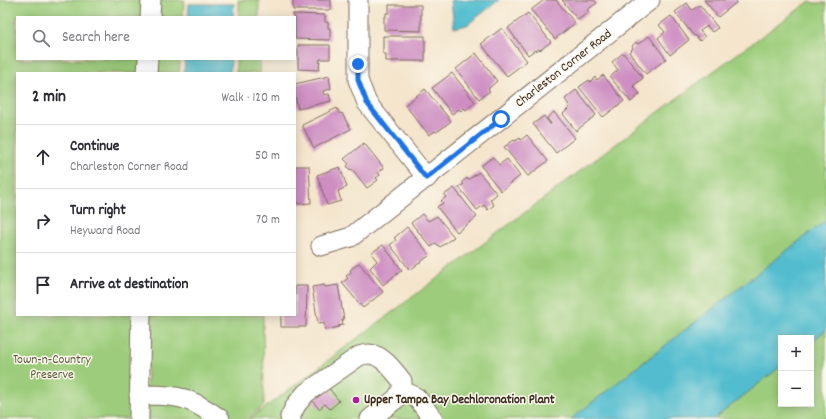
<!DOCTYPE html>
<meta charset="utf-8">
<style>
body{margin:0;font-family:Dekko,sans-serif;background:#f2f2f3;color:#2b2b33}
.controls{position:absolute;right:12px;bottom:12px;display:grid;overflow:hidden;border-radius:0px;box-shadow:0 2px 10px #0003}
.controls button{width:36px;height:36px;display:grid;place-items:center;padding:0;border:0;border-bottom:1px solid #e1e1e2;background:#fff;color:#2b2b33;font:20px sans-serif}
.stop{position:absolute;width:12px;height:12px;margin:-9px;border:3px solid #1a73e8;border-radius:50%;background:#fff}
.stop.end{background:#1a73e8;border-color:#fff;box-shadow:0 1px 4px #0008}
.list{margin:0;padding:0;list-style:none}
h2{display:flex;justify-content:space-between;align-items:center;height:52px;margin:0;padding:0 16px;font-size:17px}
h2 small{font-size:13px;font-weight:400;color:#7c7c81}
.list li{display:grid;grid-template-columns:26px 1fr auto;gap:12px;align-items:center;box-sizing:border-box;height:64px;padding:0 16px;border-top:1px solid #e1e1e2}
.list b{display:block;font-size:15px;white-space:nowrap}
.list p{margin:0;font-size:13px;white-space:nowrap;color:#7c7c81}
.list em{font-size:13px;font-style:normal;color:#7c7c81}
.icon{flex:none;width:22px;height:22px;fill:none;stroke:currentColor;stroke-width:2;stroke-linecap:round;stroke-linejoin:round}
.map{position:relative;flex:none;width:826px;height:419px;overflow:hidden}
.search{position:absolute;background:#fff;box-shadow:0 2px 10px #0003;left:16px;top:16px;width:280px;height:44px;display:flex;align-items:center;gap:10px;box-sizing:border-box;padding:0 14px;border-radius:0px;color:#7c7c81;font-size:15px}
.panel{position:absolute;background:#fff;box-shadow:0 2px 10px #0003;left:16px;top:72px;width:280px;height:244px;border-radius:0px}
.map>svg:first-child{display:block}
.green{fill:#9dcd7b;stroke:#6c7c4c}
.water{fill:#52bdcf;stroke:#467476}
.building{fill:#ce8ec2}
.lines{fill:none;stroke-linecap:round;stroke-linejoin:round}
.minor-casing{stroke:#7c6b5b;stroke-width:21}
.minor{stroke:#fff;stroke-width:19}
.route{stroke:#1a73e8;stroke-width:5}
.poi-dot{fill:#b5179e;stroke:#fbf7ec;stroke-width:1.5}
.labels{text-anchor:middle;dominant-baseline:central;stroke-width:3;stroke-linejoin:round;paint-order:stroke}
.street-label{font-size:13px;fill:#3b2a1e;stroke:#fbf7ec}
.park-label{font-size:13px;fill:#585b3a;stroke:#fbf7ec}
.poi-label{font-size:13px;font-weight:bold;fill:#3b2a1e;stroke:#fbf7ec;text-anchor:start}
</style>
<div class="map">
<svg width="826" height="419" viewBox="0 0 826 419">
<rect width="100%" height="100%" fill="#fbf7ec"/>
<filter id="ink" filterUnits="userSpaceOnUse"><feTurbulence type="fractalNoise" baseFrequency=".025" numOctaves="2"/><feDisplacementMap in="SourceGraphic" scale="8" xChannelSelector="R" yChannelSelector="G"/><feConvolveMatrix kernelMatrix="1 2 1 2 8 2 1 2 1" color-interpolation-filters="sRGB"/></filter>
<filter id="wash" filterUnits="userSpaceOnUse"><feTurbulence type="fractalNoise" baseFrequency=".012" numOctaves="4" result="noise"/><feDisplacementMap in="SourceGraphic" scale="16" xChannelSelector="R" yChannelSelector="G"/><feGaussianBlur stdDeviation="0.9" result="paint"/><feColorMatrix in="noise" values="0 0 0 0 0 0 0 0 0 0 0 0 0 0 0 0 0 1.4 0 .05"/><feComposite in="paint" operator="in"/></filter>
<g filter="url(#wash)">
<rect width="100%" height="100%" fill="#f4e5cc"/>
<path class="green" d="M 0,0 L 144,0 L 143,17 L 17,17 L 17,59 L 141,59 L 140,73 L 17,73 L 17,315 L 134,315 L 132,419 L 0,419 Z
M 158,0 L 185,0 L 184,2 L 183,17 L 156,17 Z
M 238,0 L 259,0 L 259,17 L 239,17 L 239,4 Z
M 810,1 L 814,3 L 826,3 L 826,220 L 571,419 L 250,419 L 696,84 Z
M 154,59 L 180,59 L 179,73 L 154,73 Z
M 236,59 L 260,59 L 260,73 L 236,73 Z
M 148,315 L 263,315 L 264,405 L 249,419 L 146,419 Z
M 826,330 L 826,419 L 714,419 L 781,366 L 781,404 L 811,404 L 811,342 Z"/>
<path class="water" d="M 451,0 L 499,0 L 467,25 L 454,28 Z
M 189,4 L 234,4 L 233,17 L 188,17 Z
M 185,59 L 231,59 L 230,73 L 184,73 Z
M 826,220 L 826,330 L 811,342 L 811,338 L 781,338 L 781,366 L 714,419 L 571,419 Z"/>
<g id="blocks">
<path class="building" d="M 293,0 L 331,0 L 331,10 L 293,10 Z
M 544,0 L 556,0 L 575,23 L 555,39 L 531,10 Z
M 562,0 L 594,0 L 597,3 L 587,10 L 589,12 L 578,20 Z
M 704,0 L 735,0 L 737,2 L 718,17 Z
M 687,3 L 692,10 L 700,5 L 718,28 L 712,32 L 707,26 L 700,31 L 705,37 L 700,41 L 695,35 L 694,36 L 675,12 Z
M 389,5 L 421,5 L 421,31 L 384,30 L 384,17 L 386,17 L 386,13 L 389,13 Z
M 528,13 L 551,42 L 540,50 L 539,49 L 536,51 L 535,50 L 528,55 L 508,28 Z
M 293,14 L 325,15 L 325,22 L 328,22 L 328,28 L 330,28 L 330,40 L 295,39 L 295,17 L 293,17 Z
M 671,16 L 689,40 L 670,55 L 658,38 L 665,32 L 659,25 Z
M 502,28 L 527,61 L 507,76 L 481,44 Z
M 383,36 L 425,36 L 425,61 L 386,61 L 386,54 L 383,54 Z
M 649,36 L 666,59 L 646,74 L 629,52 L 633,48 L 632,46 L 636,42 L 638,44 Z
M 298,45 L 330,45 L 330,59 L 320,59 L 319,70 L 298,69 Z
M 476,53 L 497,81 L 488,89 L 490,91 L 479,99 L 456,69 Z
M 623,53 L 643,78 L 633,86 L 640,94 L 631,102 L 610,77 L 618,70 L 612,62 Z
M 452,73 L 475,102 L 466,110 L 464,108 L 461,111 L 459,109 L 452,114 L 432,88 Z
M 603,75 L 624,101 L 603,117 L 579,87 L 589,80 L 590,82 L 595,77 L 597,80 Z
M 329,76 L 331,89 L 323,91 L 324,95 L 329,94 L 331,101 L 298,109 L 295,95 L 295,84 Z
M 425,89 L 451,121 L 441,129 L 436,132 L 434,131 L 434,132 L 429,135 L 405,105 Z
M 576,90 L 596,115 L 576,131 L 563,114 L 570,107 L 565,99 Z
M 337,108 L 340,114 L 342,113 L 345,119 L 351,129 L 314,148 L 302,125 Z
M 554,112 L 575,138 L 556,153 L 533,124 L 544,116 L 550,124 L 551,124 L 547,118 Z
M 527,135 L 548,161 L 528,176 L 504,147 L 514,140 L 515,141 L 520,138 L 521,140 Z
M 364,143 L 384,168 L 378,172 L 380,175 L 376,178 L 378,180 L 367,188 L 352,169 L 350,170 L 347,166 L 349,164 L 344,159 Z
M 493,157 L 499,165 L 507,159 L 520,176 L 501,191 L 481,166 Z
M 295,166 L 309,166 L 311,203 L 298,204 L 297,201 L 295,201 Z
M 340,167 L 347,187 L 338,191 L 341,201 L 327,205 L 317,175 Z
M 479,172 L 497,194 L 490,200 L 494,205 L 488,210 L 484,205 L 477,210 L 459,187 L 464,184 L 462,182 L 467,178 L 468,180 Z
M 454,188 L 477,217 L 457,232 L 437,207 L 443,203 L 441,201 L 446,197 L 444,195 Z
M 422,214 L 428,221 L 437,216 L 454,237 L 440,247 L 436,243 L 431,247 L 411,223 Z
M 407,227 L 430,255 L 410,270 L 390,245 L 396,240 L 394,238 Z
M 383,245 L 402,270 L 383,285 L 370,268 L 377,261 L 371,253 Z
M 359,263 L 383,292 L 363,308 L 342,283 L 348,278 L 346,276 L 351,272 L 350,270 Z
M 324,285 L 325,287 L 338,285 L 344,320 L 342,320 L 343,325 L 338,326 L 339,327 L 325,330 L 324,323 L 318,324 L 312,287 Z
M 295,286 L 307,286 L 306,327 L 281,327 L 281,315 L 295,315 Z
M 320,377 L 339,401 L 330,409 L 325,404 L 319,409 L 312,400 Z"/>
</g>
</g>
<g filter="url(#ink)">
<use href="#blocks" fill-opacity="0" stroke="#7c6b5b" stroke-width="1"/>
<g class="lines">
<defs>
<path id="minor" d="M 358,0 L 358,80 L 367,103 L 427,178
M 150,17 L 151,0
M 147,73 L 148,59
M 321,246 L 351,237 L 650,0
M 402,390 L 417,398 L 433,419
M 139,395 C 177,394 190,397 220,419
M 139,419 L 141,315
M 291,419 L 290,417 L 296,405 L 306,393 L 359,356 C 362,355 366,354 369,354 C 383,355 394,371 402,381 L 402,390 L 396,399 L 370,419"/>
</defs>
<use href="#minor" class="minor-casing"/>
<use href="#minor" class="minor"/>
</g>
</g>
<g class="lines" filter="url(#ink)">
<path class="route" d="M 358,64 L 358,80 L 367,103 L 426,178 L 501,119"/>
</g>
<circle class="poi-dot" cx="356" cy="400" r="4"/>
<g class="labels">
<g class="street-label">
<text transform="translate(564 69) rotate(-38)">Charleston Corner Road</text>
</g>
<g class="park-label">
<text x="52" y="360">Town-n-Country<tspan x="52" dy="15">Preserve</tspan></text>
</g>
<g class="poi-label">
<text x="364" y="400">Upper Tampa Bay Dechloronation Plant</text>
</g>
</g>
</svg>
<div class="controls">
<button>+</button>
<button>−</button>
</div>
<div class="stop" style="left:501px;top:119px"></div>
<div class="stop end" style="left:358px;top:64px"></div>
<div class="search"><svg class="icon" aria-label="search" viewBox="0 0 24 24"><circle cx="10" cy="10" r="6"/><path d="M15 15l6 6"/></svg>Search here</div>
<section class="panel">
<h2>2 min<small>Walk · 120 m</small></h2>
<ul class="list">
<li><svg class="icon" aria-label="ahead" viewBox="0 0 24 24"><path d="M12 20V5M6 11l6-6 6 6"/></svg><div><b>Continue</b><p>Charleston Corner Road</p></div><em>50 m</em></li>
<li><svg class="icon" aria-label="right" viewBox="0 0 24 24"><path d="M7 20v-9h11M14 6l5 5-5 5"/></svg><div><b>Turn right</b><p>Heyward Road</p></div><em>70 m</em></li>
<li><svg class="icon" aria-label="arrive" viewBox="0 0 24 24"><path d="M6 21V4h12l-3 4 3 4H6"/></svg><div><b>Arrive at destination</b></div></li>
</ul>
</section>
</div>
